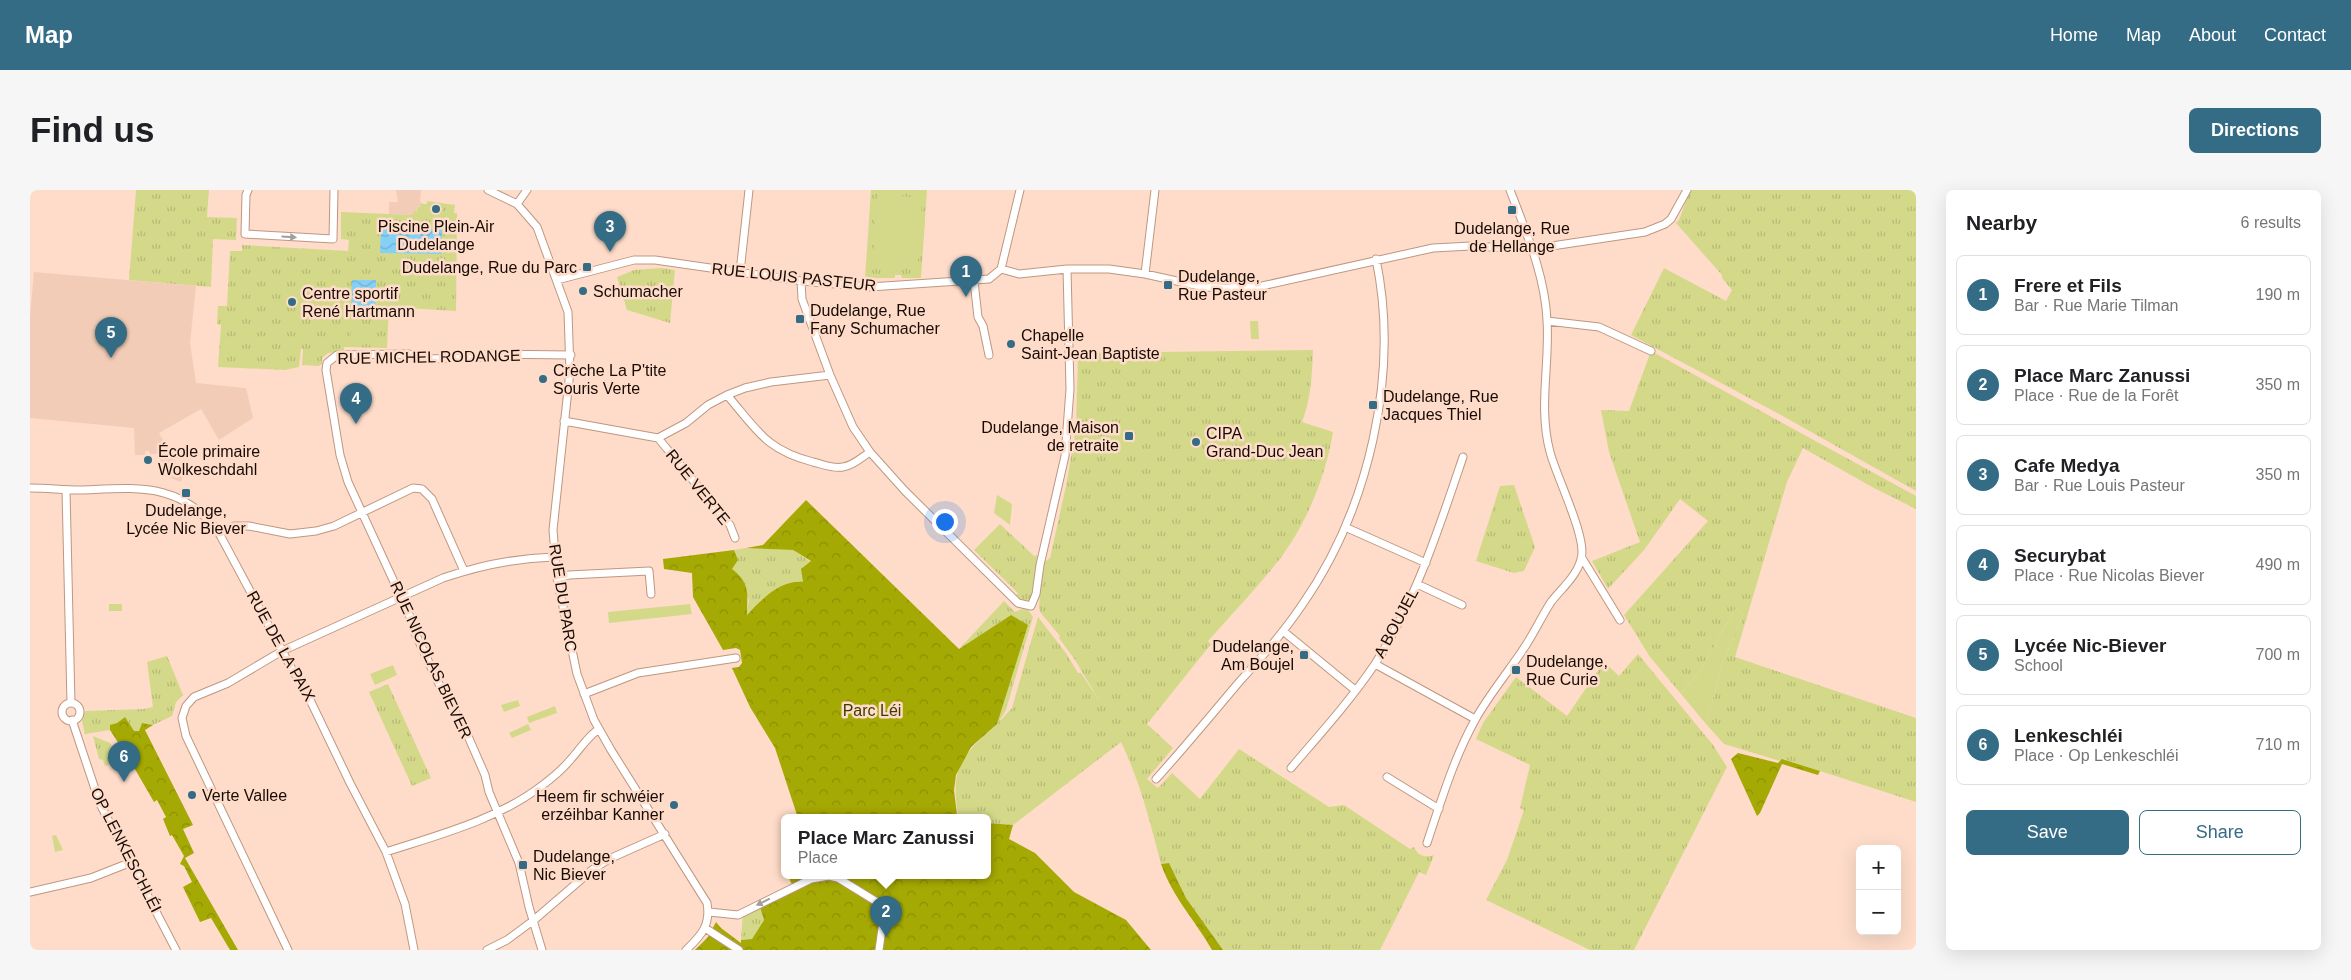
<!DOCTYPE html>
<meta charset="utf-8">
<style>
body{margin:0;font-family:Helvetica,sans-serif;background:#f6f6f6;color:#202124}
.controls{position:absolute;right:15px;bottom:15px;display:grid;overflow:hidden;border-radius:8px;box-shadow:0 5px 20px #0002}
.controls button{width:45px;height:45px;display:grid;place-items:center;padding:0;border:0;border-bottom:1px solid #e0e0e0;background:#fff;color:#202124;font:25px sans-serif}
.you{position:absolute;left:914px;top:331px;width:18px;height:18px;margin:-12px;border:4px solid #fff;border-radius:50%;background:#1a73e8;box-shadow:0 0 0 8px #1a73e833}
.badge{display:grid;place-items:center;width:32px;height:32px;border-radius:50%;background:#346b85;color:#fff;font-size:16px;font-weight:700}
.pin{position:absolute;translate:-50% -41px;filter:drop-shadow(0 1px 2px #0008)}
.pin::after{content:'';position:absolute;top:26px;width:18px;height:15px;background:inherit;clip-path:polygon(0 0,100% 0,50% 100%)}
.popup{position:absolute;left:751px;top:624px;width:210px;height:65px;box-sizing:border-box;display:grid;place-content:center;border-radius:8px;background:#fff;filter:drop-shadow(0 1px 4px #0005);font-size:16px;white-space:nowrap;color:#757577}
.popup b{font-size:19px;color:#202124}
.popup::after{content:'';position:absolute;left:50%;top:100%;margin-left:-10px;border:10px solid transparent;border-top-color:#fff}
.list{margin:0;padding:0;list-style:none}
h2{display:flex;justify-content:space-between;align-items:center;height:65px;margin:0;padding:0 20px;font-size:21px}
h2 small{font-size:16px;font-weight:400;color:#757577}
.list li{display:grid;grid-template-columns:32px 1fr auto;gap:15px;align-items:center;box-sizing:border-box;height:80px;margin:0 10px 10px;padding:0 10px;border:1px solid #e0e0e0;border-radius:8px}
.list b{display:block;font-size:19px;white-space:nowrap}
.list p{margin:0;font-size:16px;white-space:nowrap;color:#757577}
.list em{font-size:16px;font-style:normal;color:#757577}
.actions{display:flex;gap:10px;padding:15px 20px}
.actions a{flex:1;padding:11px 0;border:1px solid #346b85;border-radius:8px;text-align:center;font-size:18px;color:#346b85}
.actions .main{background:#346b85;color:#fff}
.map{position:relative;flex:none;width:1886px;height:760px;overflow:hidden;border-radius:8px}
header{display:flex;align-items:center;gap:30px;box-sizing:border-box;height:70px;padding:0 25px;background:#346b85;color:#fff}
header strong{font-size:24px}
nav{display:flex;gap:28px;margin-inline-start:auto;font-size:18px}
.intro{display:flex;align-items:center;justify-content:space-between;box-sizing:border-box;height:120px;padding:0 30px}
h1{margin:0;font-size:35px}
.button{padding:12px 22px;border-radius:8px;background:#346b85;color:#fff;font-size:18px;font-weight:700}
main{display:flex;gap:30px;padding:0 30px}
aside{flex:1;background:#fff;border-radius:8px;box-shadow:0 5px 20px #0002}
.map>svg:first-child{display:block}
.built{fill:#f2ccb6}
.grass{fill:url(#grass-tufts)}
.forest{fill:url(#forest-crowns)}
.garden{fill:#d4d98a}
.water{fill:url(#water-waves)}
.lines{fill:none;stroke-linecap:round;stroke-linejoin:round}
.street-casing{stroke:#be9780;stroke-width:9}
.street{stroke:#fff;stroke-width:7}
.oneway{fill:#a39d9b}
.poi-dot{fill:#346b85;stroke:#fedcc9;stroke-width:2}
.labels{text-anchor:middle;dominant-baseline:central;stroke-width:5;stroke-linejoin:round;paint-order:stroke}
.poi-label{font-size:16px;fill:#180b04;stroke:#fedcc9;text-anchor:start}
.street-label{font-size:16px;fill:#180b04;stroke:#fedcc9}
.park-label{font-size:16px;fill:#3a3c02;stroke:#fedcc9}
</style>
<header>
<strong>Map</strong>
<nav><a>Home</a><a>Map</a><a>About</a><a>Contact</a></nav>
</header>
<div class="intro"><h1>Find us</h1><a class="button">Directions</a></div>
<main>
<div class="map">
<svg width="1886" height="760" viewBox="0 0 1886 760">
<defs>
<pattern id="grass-tufts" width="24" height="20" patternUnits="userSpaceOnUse" patternTransform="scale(1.25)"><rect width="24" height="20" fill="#d4d98a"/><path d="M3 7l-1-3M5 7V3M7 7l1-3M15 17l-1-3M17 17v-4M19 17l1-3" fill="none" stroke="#b5b975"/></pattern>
<pattern id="forest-crowns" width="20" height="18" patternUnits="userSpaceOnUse" patternTransform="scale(1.25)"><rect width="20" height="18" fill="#a5a903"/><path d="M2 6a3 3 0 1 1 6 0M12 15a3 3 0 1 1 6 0" fill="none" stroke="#8d9003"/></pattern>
<pattern id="water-waves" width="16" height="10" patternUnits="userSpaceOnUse" patternTransform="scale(1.25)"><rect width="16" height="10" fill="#84d0f7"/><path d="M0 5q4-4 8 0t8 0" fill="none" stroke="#71b1d2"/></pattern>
</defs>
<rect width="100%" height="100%" fill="#fedcc9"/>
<path class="built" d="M 366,0 L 391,0 L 390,12 L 394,14 L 391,14 L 383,25 L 359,24 L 359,12 L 368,12 Z
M 4,82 L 166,96 L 160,153 L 166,193 L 216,198 L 223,228 L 189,250 L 171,219 L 129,243 L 153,285 L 151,292 L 130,284 L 130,264 L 120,264 L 119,261 L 115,261 L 115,265 L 105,265 L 104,238 L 0,228 L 0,127 Z"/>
<path class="grass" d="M 106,0 L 179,0 L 177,27 L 207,28 L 206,50 L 183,49 L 181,97 L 99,90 Z
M 841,0 L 897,0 L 891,88 L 872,88 L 871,85 L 865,85 L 865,88 L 835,88 Z
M 1660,0 L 1886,0 L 1886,301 L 1751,225 L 1601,145 L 1634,78 L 1696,111 L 1702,100 L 1692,88 L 1692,85 L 1646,33 L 1649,30 Z
M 397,11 L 425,15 L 424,23 L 427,23 L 426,121 L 359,117 L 357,158 L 314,157 L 314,161 L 298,163 L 292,168 L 292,174 L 289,176 L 272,175 L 273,159 L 271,159 L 269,177 L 255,180 L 188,177 L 191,135 L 187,134 L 188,116 L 197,116 L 200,61 L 212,61 L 212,55 L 318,61 L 319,50 L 311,49 L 311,22 L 383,25 L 384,21 L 387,21 L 388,17 L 390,17 L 390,14 L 397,14 Z
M 632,78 L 645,80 L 640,133 L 597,120 L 587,87 L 604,80 Z
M 1283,160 C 1282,185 1281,208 1272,232 L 1303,242 C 1296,286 1276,335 1249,370 C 1227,398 1202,424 1178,451 L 1181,454 L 1117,534 L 1143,558 L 1117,589 L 1128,598 L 1142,583 L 1170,609 L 1209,559 L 1299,617 L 1314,615 L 1380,659 L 1384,657 C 1388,666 1395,668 1404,665 L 1396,685 L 1389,682 L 1350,760 L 1193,760 L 1156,708 L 1139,673 L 1131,674 C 1120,632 1110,591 1091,552 L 983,635 L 957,633 L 957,628 L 932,628 L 928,625 C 920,577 932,565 967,534 L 981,425 L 929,459 L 974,411 L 985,422 L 992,419 L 998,420 L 1003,427 L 976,520 L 968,533 L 982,518 L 1008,427 L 1036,463 L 1048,483 L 1051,483 L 1070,512 L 1045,470 L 1029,448 L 1030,446 L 1010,422 L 1009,417 L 1012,374 L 1020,368 L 1036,296 L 1046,238 L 1048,163 Z
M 1621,161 L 1886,306 L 1886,319 L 1844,298 L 1773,258 L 1757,292 L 1705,467 L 1886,528 L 1886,612 L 1753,569 L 1750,571 L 1694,554 L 1676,534 L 1693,472 L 1713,424 L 1705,419 L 1672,478 L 1651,504 L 1620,467 L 1594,425 L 1678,331 L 1650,309 L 1614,360 L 1578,399 L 1562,371 L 1610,352 L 1579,262 L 1571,220 L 1599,221 Z
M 1484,295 L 1505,357 L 1494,381 L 1484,383 L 1446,371 L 1470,296 Z
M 970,334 L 1004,366 L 1007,365 L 1004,403 L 999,410 L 992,410 L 986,405 L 988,403 L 944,360 Z
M 716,358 L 763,360 L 781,372 L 773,392 L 732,409 L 716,426 L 719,410 L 702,379 L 708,370 L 704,360 Z
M 1608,464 L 1683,555 L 1697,577 L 1604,760 L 1560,760 L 1456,710 L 1477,670 L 1494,620 L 1490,618 L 1500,575 L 1446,549 L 1453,533 L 1486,487 L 1537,526 L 1574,472 L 1589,486 Z
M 137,466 L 153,505 L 146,512 L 142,526 L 123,535 L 112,533 L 109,541 L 104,542 L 95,527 L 87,533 L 81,535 L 80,540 L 55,544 L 52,531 L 55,521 L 114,519 L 123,517 L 117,472 Z
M 358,494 L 401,588 L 382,596 L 339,502 Z
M 63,546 L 80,553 L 87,565 L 85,573 L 75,576 L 73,570 L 69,569 Z
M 729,714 L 734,730 L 722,749 L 711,750 L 713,722 Z"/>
<path class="forest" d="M 776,310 L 929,459 L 981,425 L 998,435 L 967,534 L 941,557 L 926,585 L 924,600 L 927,625 L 932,628 L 768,628 L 745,558 L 720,517 L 702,478 L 709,477 L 712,473 L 710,460 L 706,458 L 693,460 L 663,407 L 662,383 L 634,379 L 633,369 L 704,360 L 708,370 L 702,379 C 721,394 717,404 717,425 C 732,409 750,390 773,392 L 771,379 L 781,371 L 763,360 L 716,358 L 733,355 Z
M 95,527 L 104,541 L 109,541 L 112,533 L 123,535 L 115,540 L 163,635 L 153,639 L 164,663 L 155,668 L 208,760 L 200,760 L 181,728 L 170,732 L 153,697 L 162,692 L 154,676 L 150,674 L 154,666 L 142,645 L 140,646 L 133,629 L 136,627 L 127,610 L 124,612 L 102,574 L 80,540 L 80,535 L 87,533 Z
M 1708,563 L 1748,573 L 1752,569 L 1790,581 L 1788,585 L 1752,574 L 1730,623 L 1727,626 L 1701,569 Z
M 957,633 L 983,635 L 979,649 L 1005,663 L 1044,702 L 1096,730 L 1121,760 L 665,760 L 678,747 L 686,732 L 691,738 L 711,753 L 711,750 L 722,749 L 734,730 L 729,714 L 763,697 L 758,686 L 957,686 Z
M 1139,673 L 1156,708 L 1193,760 L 1182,760 C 1165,730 1143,708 1131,674 Z"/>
<path class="garden" d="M 847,0 L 893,0 L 893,5 Z
M 847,4 L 892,8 L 891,30 L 895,31 L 893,51 L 844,48 Z
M 844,52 L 888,55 L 888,77 L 843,75 Z
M 1220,131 L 1228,131 L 1229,149 L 1221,149 Z
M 321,140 L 346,141 L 346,153 L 321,153 Z
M 967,305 L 982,314 L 980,335 L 964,323 Z
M 79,414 L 92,414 L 92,421 L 79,421 Z
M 660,414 L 662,424 L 579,433 L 578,422 Z
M 1705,419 L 1713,424 L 1693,472 L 1676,534 L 1651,504 L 1672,478 Z
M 363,475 L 367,485 L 345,495 L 340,484 Z
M 488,510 L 490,516 L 474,522 L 471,515 Z
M 525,516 L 527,523 L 499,533 L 497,527 Z
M 498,534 L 501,540 L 482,548 L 479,543 Z
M 26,645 L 33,660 L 25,662 L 22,646 Z"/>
<path class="water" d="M 351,38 L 412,39 L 411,64 L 350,63 Z
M 322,90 L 346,90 L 345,129 L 321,128 Z
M 356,96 L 360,96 L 363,99 L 360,104 L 362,108 L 359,112 L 354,108 L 357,104 L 355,100 Z"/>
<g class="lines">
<defs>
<path id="street" d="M 218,0 L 216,5 L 215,44 L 303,49 L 304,0
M 458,0 L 487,14 L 507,37 L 538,122 L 540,181 L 523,340 L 527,388 L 547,484 L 564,530 L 581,560 L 677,713 C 681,735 671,746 656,760
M 487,14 L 497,0
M 971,79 L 989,84 L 1037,79 L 1079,79 L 1115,84 L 1174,97 L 1196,98 L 1232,96 L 1403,58 L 1441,56 L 1502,59 L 1615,42 L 1635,34 L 1641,29 L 1657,0
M 710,82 L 719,0
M 1115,84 L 1125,0
M 527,90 L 604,70 L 625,70 L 771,91 L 840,97 L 959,89 L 971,79 L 990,0
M 771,91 L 772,109 L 800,185 L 823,237 L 840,262 L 875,301 L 988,413 L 1001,416 L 1006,404 L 1010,375 L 1035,266 L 1040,199 L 1037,79
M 944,91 L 948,127 L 953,136 L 959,165
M 1517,131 L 1569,137 L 1621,161
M 697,205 C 727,240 736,260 783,272 C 792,274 803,279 813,277 C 823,276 832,267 840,262
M 534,231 L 628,248 L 656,233 L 678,215 L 697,205 L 715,198 L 741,192 L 800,185
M 628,248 L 700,335 L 705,348
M 0,298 C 17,298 33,300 50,300 C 107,298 151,291 189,343 L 264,483 L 270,489 L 320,593 L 356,662 L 375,714 L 384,760
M 36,300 L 41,513
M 1315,337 L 1396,373
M 189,343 L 204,336 L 219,336 L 260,344 L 286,341 L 304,336 L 383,298 L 392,299 L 402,309 L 434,381
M 1552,368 L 1590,430
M 527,388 L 539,385 L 619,381 L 621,404
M 1387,394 L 1432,415
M 1253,441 L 1325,500
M 1345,474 L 1445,529
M 554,504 L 608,483 L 706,468
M32 522a9 9 0 1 1 18 0a9 9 0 1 1-18 0Z
M 42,530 L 70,614 L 146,760
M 1261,578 C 1290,544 1320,511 1345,474 C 1386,410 1409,338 1433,267
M 1357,587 L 1409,619
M 1126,589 C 1155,557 1182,524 1210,491 C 1232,467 1254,442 1272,415 C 1339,319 1370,184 1346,69
M 1397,653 C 1411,611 1424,568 1445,530 C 1460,503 1480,480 1496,455 C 1505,441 1512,426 1521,412 C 1531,399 1547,386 1551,369 C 1558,349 1526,286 1520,262 C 1508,217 1520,175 1517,130 C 1515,85 1496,42 1480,0
M 356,662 C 408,645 466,630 510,597 C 521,589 532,580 541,569 C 551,558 557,547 569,539
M 0,702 L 61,688 L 99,673
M 679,722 L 708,725 L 781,689 L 799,686 L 808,688 L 855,717 L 849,760
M 675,738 L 709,760
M 258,760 L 156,546 L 152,528 L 156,516 L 164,507 L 198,493 L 252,461 L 413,388 C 448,376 487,368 524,367
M 457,760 L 477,750 L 504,730 L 562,680 L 579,669 L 635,644
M 512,760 L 499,717 L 489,673 L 459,602 L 455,585 L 434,537 L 408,492 L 385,443 L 382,431 L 318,292 L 310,265 L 296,180 L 297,173 L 307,165 L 379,164 L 392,169 L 447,168 L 457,164 L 541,165"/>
</defs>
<use href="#street" class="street-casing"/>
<use href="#street" class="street"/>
</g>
<defs><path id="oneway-solid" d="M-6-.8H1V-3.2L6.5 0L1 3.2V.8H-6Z" transform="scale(1.25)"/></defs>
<g class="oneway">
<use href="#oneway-solid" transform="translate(259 47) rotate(3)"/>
<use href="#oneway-solid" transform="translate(733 712) rotate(154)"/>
</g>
<g class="poi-dot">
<circle cx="406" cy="19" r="5"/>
<rect x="1477" y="15" width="10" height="10" rx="2.5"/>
<rect x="552" y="72" width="10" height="10" rx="2.5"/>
<rect x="1133" y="90" width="10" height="10" rx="2.5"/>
<circle cx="553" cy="101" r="5"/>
<circle cx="262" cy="112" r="5"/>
<rect x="765" y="124" width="10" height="10" rx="2.5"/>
<circle cx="981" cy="154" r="5"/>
<circle cx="513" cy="189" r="5"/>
<rect x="1338" y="210" width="10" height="10" rx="2.5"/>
<rect x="1094" y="241" width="10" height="10" rx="2.5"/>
<circle cx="1166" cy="252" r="5"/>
<circle cx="118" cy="270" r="5"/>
<rect x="151" y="298" width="10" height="10" rx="2.5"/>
<rect x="1269" y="460" width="10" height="10" rx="2.5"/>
<rect x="1481" y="475" width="10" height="10" rx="2.5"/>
<circle cx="162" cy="605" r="5"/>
<circle cx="644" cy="615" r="5"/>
<rect x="488" y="670" width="10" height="10" rx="2.5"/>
</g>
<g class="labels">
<g class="poi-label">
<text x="406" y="36" text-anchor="middle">Piscine Plein-Air<tspan x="406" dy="18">Dudelange</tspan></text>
<text x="1482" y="38" text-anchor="middle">Dudelange, Rue<tspan x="1482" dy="18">de Hellange</tspan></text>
<text x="547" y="77" text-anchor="end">Dudelange, Rue du Parc</text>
<text x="1148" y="86">Dudelange,<tspan x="1148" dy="18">Rue Pasteur</tspan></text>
<text x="563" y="101">Schumacher</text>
<text x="272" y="103">Centre sportif<tspan x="272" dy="18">René Hartmann</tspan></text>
<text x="780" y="120">Dudelange, Rue<tspan x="780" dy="18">Fany Schumacher</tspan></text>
<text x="991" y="145">Chapelle<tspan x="991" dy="18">Saint-Jean Baptiste</tspan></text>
<text x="523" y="180">Crèche La P'tite<tspan x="523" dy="18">Souris Verte</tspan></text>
<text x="1353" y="206">Dudelange, Rue<tspan x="1353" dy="18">Jacques Thiel</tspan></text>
<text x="1089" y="237" text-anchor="end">Dudelange, Maison<tspan x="1089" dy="18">de retraite</tspan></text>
<text x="1176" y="243">CIPA<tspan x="1176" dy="18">Grand-Duc Jean</tspan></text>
<text x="128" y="261">École primaire<tspan x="128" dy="18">Wolkeschdahl</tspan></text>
<text x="156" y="320" text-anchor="middle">Dudelange,<tspan x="156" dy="18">Lycée Nic Biever</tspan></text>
<text x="1264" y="456" text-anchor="end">Dudelange,<tspan x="1264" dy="18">Am Boujel</tspan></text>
<text x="1496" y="471">Dudelange,<tspan x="1496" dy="18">Rue Curie</tspan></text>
<text x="172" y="605">Verte Vallee</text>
<text x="634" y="606" text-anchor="end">Heem fir schwéier<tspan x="634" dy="18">erzéihbar Kanner</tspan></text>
<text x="503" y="666">Dudelange,<tspan x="503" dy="18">Nic Biever</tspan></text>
</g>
<g class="street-label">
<text transform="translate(764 87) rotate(6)">RUE LOUIS PASTEUR</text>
<text transform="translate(399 167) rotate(-1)">RUE MICHEL RODANGE</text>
<text transform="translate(668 297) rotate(51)">RUE VERTE</text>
<text transform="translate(533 408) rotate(81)">RUE DU PARC</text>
<text transform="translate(1366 433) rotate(-62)">A BOUJEL</text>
<text transform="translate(251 456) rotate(61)">RUE DE LA PAIX</text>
<text transform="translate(401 470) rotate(65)">RUE NICOLAS BIEVER</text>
<text transform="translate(96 660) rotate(63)">OP LENKESCHLÉI</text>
</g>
<g class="park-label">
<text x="842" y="520">Parc Léi</text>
</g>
</g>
</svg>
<div class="controls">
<button>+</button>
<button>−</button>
</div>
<div class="you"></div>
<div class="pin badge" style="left:936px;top:107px">1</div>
<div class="pin badge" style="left:856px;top:747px">2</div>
<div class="popup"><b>Place Marc Zanussi</b>Place</div>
<div class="pin badge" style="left:580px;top:62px">3</div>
<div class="pin badge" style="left:326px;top:234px">4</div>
<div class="pin badge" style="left:81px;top:168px">5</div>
<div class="pin badge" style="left:94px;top:592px">6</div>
</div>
<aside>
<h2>Nearby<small>6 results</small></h2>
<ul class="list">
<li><span class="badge">1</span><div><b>Frere et Fils</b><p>Bar · Rue Marie Tilman</p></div><em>190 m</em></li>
<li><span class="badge">2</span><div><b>Place Marc Zanussi</b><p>Place · Rue de la Forêt</p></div><em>350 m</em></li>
<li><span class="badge">3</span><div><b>Cafe Medya</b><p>Bar · Rue Louis Pasteur</p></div><em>350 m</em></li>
<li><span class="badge">4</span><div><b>Securybat</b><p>Place · Rue Nicolas Biever</p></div><em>490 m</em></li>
<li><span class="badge">5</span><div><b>Lycée Nic-Biever</b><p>School</p></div><em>700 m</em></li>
<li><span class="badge">6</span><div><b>Lenkeschléi</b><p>Place · Op Lenkeschléi</p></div><em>710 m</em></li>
</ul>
<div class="actions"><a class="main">Save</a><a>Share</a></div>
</aside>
</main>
